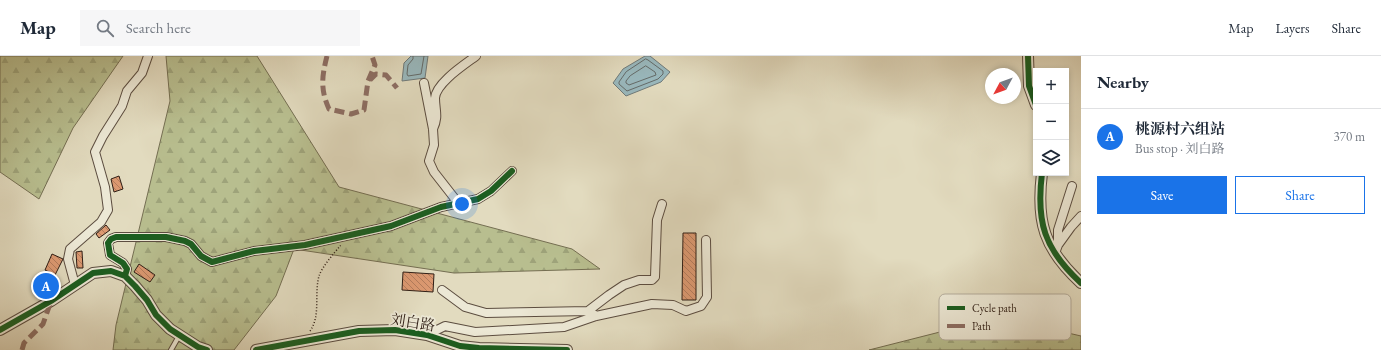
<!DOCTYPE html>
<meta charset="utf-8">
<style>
body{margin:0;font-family:"EB Garamond","Noto Serif SC",serif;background:#f6f6f7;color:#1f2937}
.controls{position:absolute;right:12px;top:12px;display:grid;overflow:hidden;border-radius:0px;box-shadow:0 2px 6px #0003}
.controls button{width:36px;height:36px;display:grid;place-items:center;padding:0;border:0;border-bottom:1px solid #e0e1e3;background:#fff;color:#1f2937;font:20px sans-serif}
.compass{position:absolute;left:985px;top:12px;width:36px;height:36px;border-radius:50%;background:#fff;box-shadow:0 2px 6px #0003;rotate:229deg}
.you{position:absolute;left:462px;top:148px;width:14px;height:14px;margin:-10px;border:3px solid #fff;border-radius:50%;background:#1a73e8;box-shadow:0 0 0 6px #1a73e833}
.badge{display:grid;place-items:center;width:26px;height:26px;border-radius:50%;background:#1a73e8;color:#fff;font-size:13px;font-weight:700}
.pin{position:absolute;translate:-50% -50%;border:2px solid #fff;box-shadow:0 1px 4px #0006}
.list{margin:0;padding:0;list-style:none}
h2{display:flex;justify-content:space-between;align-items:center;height:52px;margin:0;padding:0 16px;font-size:17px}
h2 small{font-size:13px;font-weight:400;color:#747a83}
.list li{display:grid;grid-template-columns:26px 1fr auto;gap:12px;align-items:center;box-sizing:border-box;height:56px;padding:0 16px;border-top:1px solid #e0e1e3}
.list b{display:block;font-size:15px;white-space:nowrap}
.list p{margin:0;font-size:13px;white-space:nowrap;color:#747a83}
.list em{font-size:13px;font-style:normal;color:#747a83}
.actions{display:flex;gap:8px;padding:12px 16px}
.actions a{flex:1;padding:9px 0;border:1px solid #1a73e8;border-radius:0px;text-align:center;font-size:14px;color:#1a73e8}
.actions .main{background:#1a73e8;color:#fff}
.icon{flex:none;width:22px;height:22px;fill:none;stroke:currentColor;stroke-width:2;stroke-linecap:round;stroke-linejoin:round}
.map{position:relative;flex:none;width:1081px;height:294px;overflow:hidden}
header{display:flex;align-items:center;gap:24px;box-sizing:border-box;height:56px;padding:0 20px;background:#fff;border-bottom:1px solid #e0e1e3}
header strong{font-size:19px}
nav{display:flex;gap:22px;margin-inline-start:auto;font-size:14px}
.search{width:280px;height:36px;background:#f6f6f7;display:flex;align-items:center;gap:10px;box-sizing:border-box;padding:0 14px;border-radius:0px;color:#747a83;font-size:15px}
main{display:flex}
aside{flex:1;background:#fff}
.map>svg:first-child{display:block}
.forest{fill:url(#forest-firs);stroke:#746e52}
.water{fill:#99b8bd;stroke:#6f7a7a}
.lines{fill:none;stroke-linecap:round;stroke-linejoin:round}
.shore{stroke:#646b69;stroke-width:1}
.building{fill:url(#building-back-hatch);stroke:#2f1e15}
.service-casing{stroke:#5c4d40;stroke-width:6}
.minor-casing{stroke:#5c4d40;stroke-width:10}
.tertiary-casing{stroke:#5c4d40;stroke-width:12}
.path{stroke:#2f1e15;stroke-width:1.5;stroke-dasharray:1 2;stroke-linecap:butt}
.service{stroke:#ece8d5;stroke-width:4}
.minor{stroke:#ece8d5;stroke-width:8}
.tertiary{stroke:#ece8d5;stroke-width:10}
.quiet{stroke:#8d6e63;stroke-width:5;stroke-dasharray:10 5;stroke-linecap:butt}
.cycleway-casing{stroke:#ece8d5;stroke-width:8}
.cycleway{stroke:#1b5e20;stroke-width:6}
.labels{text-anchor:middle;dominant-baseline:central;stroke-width:3.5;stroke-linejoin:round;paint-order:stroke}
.street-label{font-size:15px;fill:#2f1e15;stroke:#ece8d5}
.key{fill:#ece8d5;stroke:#b3ab9b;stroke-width:1}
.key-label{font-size:11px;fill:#2f1e15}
</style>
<header>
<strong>Map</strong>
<div class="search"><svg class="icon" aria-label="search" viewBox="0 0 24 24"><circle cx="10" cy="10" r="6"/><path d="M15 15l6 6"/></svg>Search here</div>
<nav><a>Map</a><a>Layers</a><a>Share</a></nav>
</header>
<main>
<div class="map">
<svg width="1081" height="294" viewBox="0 0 1081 294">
<defs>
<pattern id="forest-firs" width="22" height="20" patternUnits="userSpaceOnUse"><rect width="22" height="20" fill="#b8be8f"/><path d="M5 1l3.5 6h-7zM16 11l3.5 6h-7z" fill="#9ea37a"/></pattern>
<pattern id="building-back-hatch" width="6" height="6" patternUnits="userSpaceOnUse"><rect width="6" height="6" fill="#dc9971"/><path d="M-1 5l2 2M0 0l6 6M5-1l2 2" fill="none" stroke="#b37c5c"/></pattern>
</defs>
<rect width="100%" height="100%" fill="#e2dbbf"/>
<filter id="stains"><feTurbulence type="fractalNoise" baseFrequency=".005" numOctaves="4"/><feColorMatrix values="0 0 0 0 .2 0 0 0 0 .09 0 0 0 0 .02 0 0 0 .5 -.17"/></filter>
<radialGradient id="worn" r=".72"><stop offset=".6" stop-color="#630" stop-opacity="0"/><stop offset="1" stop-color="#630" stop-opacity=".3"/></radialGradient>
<path class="forest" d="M 0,0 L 123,0 L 73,72 L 39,143 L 0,116 Z
M 166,0 L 257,0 L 339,131 L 572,193 L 600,213 L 454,217 L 294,193 L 276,240 L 234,294 L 113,294 L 116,269 L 170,45 Z
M 999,261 L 1081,280 L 1081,294 L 869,294 Z"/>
<path class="water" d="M 411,0 L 428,0 L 425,22 L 402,25 L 404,7 Z
M 645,0 L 650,0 L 670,16 L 661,26 L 626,40 L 613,27 L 623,13 Z"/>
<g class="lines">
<path class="shore" d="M 413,0 L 413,3 L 408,9 L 407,18 L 408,20 L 421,18 L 424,0
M 646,3 L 648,4 L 663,15 L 663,18 L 658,23 L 627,35 L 619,28 L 619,26 L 626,16 Z
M 646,10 L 655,16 L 656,19 L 629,29 L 626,27 L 626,25 L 630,20 Z"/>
</g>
<path class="building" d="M 119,120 L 123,133 L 114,136 L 111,123 Z
M 106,169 L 110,174 L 99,182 L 96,178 Z
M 683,177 L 696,177 L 696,244 L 682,244 Z
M 82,195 L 83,212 L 77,212 L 76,196 Z
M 52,198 L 63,203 L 55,219 L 45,214 Z
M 139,208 L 155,219 L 150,226 L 134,216 Z
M 403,216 L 434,218 L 433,236 L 402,234 Z"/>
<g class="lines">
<defs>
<path id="service" d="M 171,294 L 179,280"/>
<path id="minor" d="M 424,27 L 433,73 L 434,89 L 429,105 L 434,116 L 459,148
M 433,73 C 439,60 435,55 435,42 C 436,27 464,9 476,0
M 1058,189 L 1071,171 L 1081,160
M 1055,197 L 1058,189 L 1058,174 L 1072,130
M 125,220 L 127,213 L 123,207 L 110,199 L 108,187 L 111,183 L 116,181 L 166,181 L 185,185 L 191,188 L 201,200 L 212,206 L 254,195 L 305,189 L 391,170 L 441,151 L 478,143 L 491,135 L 512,115
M 75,229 L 68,203 L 70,193 L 101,166 L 108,154 L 105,131 L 95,96 L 103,80 L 122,50 L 127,35 L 142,17 L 148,0
M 442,234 L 465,251 L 486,257 L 588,255 L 596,260
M 588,255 L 609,239 L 624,229 L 639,224 L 652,224 L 655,221 L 657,164 L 662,148
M 427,279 L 445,270 L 475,276 L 564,271 L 596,260 L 652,248 L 673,249 L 686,255 L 701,250 L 707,241 L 706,184"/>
<path id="tertiary" d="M 1028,0 L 1029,30 L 1036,49
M 1042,117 C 1036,166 1044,193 1081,227
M 0,274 L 51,245 L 93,217 L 111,215 L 125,220 L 135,230 L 147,244 L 156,259 L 170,273 L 198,291 L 207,294
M 256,294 L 359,275 L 395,274 L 427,279 L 460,290 L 479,292 L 567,294"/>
</defs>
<use href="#service" class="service-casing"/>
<use href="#minor" class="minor-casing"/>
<use href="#tertiary" class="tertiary-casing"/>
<path class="path" d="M 310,275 C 321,260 314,238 319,220 C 322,211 334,197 341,189"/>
<use href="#service" class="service"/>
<use href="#minor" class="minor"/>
<use href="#tertiary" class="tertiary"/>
<path class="quiet" d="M 327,0 C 322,20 320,33 329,53 L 351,58 L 364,54 L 368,25 L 375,9 L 372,0
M 370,24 L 376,18 L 386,19 L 397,32
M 22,294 L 24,287 L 43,268 L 51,245"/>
<defs>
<path id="cycleway" d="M 1028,0 L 1029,30 L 1036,49
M 1042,117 C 1036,166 1044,193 1081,227
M 125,220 L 127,213 L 123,207 L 110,199 L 108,187 L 111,183 L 116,181 L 166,181 L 185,185 L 191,188 L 201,200 L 212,206 L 254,195 L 305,189 L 391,170 L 441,151 L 478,143 L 491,135 L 512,115
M 0,274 L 51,245 L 93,217 L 111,215 L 125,220 L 135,230 L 147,244 L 156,259 L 170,273 L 198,291 L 207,294
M 256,294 L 359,275 L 395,274 L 427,279 L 460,290 L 479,292 L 567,294"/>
</defs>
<use href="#cycleway" class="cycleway-casing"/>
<use href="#cycleway" class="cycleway"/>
</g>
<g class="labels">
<g class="street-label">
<text transform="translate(413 266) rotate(9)">刘白路</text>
</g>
</g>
<rect x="939" y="238" width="132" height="46" rx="6" class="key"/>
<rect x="947" y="250" width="18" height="4" fill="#1b5e20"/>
<rect x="947" y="268" width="18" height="4" fill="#8d6e63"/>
<g class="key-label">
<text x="972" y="256">Cycle path</text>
<text x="972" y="274">Path</text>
</g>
<rect width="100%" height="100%" filter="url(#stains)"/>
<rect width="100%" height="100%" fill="url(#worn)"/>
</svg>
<div class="controls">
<button>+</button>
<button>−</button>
<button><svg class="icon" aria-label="layers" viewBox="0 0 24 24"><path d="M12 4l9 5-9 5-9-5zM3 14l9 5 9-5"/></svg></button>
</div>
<svg class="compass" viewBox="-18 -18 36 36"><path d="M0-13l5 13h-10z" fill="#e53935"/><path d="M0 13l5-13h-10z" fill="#747a83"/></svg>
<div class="you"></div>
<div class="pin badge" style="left:46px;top:230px">A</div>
</div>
<aside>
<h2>Nearby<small></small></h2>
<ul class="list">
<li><span class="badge">A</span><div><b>桃源村六组站</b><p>Bus stop · 刘白路</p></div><em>370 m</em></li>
</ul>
<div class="actions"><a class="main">Save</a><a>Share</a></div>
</aside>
</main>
